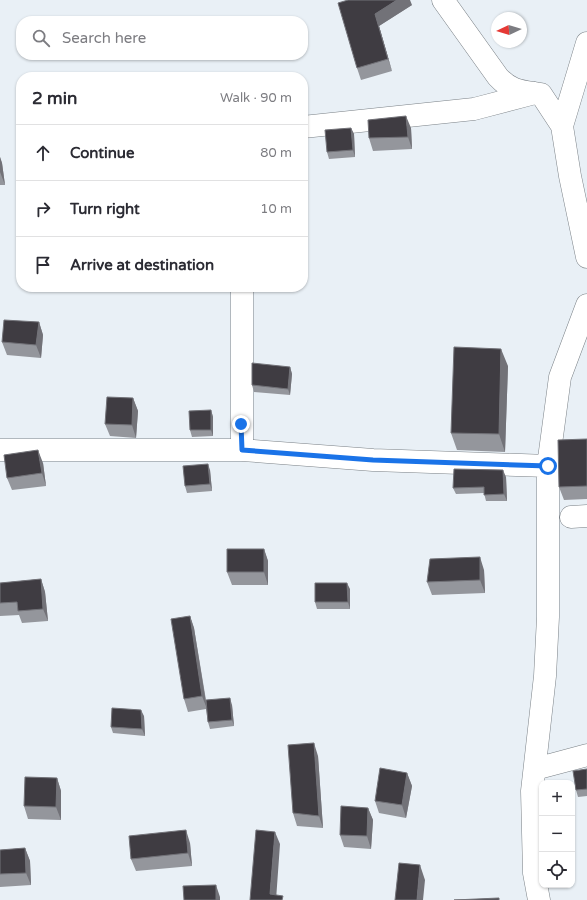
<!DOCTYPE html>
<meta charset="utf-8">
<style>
body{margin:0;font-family:"Varela Round",sans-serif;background:#f7f7f7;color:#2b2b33}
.controls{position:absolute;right:12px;bottom:12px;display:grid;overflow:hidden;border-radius:8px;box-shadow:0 1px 3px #0004}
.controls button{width:36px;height:36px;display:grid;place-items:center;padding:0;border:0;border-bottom:1px solid #e1e1e2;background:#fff;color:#2b2b33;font:20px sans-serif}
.compass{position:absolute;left:491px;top:12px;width:36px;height:36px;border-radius:50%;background:#fff;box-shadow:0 1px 3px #0004;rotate:266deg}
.stop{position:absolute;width:12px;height:12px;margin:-9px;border:3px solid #1a73e8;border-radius:50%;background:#fff}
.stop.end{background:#1a73e8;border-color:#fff;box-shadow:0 1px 4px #0008}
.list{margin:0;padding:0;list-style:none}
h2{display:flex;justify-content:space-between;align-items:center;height:52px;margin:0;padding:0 16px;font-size:17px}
h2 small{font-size:13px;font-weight:400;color:#7c7c81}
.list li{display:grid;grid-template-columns:26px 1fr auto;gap:12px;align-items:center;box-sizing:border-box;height:56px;padding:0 16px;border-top:1px solid #e1e1e2}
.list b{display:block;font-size:15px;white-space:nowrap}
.list em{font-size:13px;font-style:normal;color:#7c7c81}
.icon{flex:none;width:22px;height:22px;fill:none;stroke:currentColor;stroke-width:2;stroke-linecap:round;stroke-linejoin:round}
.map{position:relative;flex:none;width:587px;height:900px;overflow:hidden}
.search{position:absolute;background:#fff;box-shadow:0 1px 3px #0004;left:16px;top:16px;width:292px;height:44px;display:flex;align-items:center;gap:10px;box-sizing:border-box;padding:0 14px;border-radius:16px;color:#7c7c81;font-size:15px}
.panel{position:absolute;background:#fff;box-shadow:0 1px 3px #0004;left:16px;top:72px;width:292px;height:220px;border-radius:16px}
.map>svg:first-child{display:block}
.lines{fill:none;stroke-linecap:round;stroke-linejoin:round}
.street-casing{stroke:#7a8086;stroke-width:23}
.street{stroke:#fff;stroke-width:22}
.wall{fill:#94969c}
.shaded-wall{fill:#727278}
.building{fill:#3f3c42;stroke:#727278}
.route{stroke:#1a73e8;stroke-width:5}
</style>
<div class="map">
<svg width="587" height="900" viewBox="0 0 587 900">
<rect width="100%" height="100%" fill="#e9f0f6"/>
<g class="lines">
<defs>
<path id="street" d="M 443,0 L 498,77 C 512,92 522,91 541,94 L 562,126
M 587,43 L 562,126 L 570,176 L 587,257
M 303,127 L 474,109 L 535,93
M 0,450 L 242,450 L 373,460 L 548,466
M 242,450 L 242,287
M 571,517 L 587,516
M 535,769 L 587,755
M 539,900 L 534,873 L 532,791 L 545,676 L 548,617 L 548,466 L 560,377 L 587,305"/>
</defs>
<use href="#street" class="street-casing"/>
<use href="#street" class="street"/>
</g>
<path class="wall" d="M 348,0 L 412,5 L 379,26 L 392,71 L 361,80 L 357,68 Z
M 351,128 L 354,134 L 355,157 L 329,159 L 327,152 Z
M 411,128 L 412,149 L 373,151 L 369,138 Z
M 0,157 L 2,163 L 5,185 L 0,185 Z
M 39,322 L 43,335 L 41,358 L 7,355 L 2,342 Z
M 508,366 L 505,452 L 457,450 L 451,433 Z
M 290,367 L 292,374 L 290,395 L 254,392 L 252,385 Z
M 133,398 L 138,411 L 136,438 L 110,436 L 105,424 Z
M 211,410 L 213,417 L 213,436 L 192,437 L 190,430 Z
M 587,439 L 587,499 L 564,500 L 559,487 Z
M 43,463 L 46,486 L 12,490 L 7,478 Z
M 210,470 L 212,491 L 187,493 L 185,486 Z
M 506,477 L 507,501 L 486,501 L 484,493 L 456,494 L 453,488 Z
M 264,549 L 268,561 L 268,585 L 232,585 L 227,572 Z
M 484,570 L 485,593 L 432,595 L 427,582 Z
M 41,579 L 45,592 L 48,621 L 22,623 L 19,615 L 0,616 L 0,583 Z
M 350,589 L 350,609 L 317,609 L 315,602 Z
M 190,616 L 194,628 L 206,700 L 232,705 L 234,726 L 210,729 L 208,722 L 206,709 L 188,712 L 184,699 Z
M 144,716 L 145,736 L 113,733 L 111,727 Z
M 318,756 L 323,828 L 297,826 L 293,813 Z
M 587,769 L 587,796 L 578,797 L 576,790 Z
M 407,773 L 412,786 L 406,818 L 379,813 L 375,801 Z
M 57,778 L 61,791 L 61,820 L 28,819 L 24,806 Z
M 368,808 L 373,820 L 371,849 L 344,847 L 340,835 Z
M 190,843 L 192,866 L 136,871 L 131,859 Z
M 25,848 L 30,861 L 31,885 L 0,887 L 0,850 Z"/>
<path class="shaded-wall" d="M 397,0 L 410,0 L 412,5 L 379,26 L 392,71 L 388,59 L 375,14 Z
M 406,116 L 411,128 L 412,149 L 408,137 Z
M 351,128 L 354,134 L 355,157 L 353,150 Z
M 0,157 L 2,163 L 5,185 L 0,172 Z
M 39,322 L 43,335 L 41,358 L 36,345 Z
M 501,349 L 508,366 L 505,452 L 499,434 Z
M 290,367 L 292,374 L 290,395 L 288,389 Z
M 133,398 L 138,411 L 136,438 L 132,425 Z
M 211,410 L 213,417 L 213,436 L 211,430 Z
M 38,450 L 43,463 L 46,486 L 42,473 Z
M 208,464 L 210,470 L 212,491 L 210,484 Z
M 503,470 L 506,477 L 507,501 L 504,494 Z
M 264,549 L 268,561 L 268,585 L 264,572 Z
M 480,557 L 484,570 L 485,593 L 480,580 Z
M 41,579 L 45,592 L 48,621 L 43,609 Z
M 347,583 L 350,589 L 350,609 L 348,602 Z
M 190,616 L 194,628 L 207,709 L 202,696 Z
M 230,698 L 232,705 L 234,726 L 232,720 Z
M 141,710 L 144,716 L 145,736 L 142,729 Z
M 314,743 L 318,756 L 323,828 L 319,816 Z
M 407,773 L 412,786 L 406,818 L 402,805 Z
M 57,778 L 61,791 L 61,820 L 56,807 Z
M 368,808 L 373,820 L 371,849 L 367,836 Z
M 186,830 L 190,843 L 192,866 L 188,853 Z
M 275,832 L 280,844 L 276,900 L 270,894 Z
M 25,848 L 30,861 L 31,885 L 26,873 Z
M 420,865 L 425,880 L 423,900 L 417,900 Z
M 216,885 L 220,897 L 220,900 L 216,900 Z"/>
<path class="building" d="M 348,0 L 397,0 L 375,14 L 388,59 L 357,68 L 338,3 Z
M 406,116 L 408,137 L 369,138 L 368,120 Z
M 351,128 L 353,150 L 327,152 L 325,130 Z
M 4,320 L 39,322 L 36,345 L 2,342 Z
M 454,347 L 501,349 L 499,434 L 451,433 Z
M 252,363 L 290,367 L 288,389 L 252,385 Z
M 107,397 L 133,398 L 132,425 L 105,424 Z
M 211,410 L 211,430 L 190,430 L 189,411 Z
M 587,439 L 587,486 L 559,487 L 558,440 Z
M 38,450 L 42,473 L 7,478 L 4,455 Z
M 208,464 L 210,484 L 185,486 L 183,466 Z
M 454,469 L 503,470 L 504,494 L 484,495 L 484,487 L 453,488 Z
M 227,549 L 264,549 L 264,572 L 227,572 Z
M 480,557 L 480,580 L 427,582 L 430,559 Z
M 41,579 L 43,609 L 18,611 L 17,602 L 0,603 L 0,583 Z
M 315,583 L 347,583 L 348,602 L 315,602 Z
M 190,616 L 202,696 L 184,699 L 171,619 Z
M 230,698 L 232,720 L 208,722 L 206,700 Z
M 112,708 L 141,710 L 142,729 L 111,727 Z
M 314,743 L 319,816 L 293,813 L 288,745 Z
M 380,768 L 407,773 L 402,805 L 375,801 Z
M 587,769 L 587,789 L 576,790 L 573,771 Z
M 25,777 L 57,778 L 56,807 L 24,806 Z
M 341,806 L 368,808 L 367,836 L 340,835 Z
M 186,830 L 188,853 L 131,859 L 129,836 Z
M 256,830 L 275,832 L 270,894 L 283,896 L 282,900 L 250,900 Z
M 25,848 L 26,873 L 0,874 L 0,850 Z
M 399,863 L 420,865 L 417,900 L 395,900 Z
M 216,885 L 216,900 L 184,900 L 183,886 Z
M 499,898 L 499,900 L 454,900 Z"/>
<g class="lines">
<path class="route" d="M 241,424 L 242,450 L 373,460 L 548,466"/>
</g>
</svg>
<div class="controls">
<button>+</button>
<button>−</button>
<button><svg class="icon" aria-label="locate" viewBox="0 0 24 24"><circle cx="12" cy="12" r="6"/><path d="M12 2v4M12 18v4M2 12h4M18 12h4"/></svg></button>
</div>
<svg class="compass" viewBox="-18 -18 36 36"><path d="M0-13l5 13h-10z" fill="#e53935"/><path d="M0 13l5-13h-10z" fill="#7c7c81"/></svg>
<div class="stop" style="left:548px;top:466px"></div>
<div class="stop end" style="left:241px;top:424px"></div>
<div class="search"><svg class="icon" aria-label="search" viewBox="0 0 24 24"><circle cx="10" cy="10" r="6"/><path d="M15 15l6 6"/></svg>Search here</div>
<section class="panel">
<h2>2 min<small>Walk · 90 m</small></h2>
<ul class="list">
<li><svg class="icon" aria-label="ahead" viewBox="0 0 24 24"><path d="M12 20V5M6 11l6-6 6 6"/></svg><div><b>Continue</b></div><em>80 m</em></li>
<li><svg class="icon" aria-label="right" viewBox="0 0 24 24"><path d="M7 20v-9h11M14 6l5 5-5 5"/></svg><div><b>Turn right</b></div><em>10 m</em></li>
<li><svg class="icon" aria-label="arrive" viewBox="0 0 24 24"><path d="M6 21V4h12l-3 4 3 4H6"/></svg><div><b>Arrive at destination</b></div></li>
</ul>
</section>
</div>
